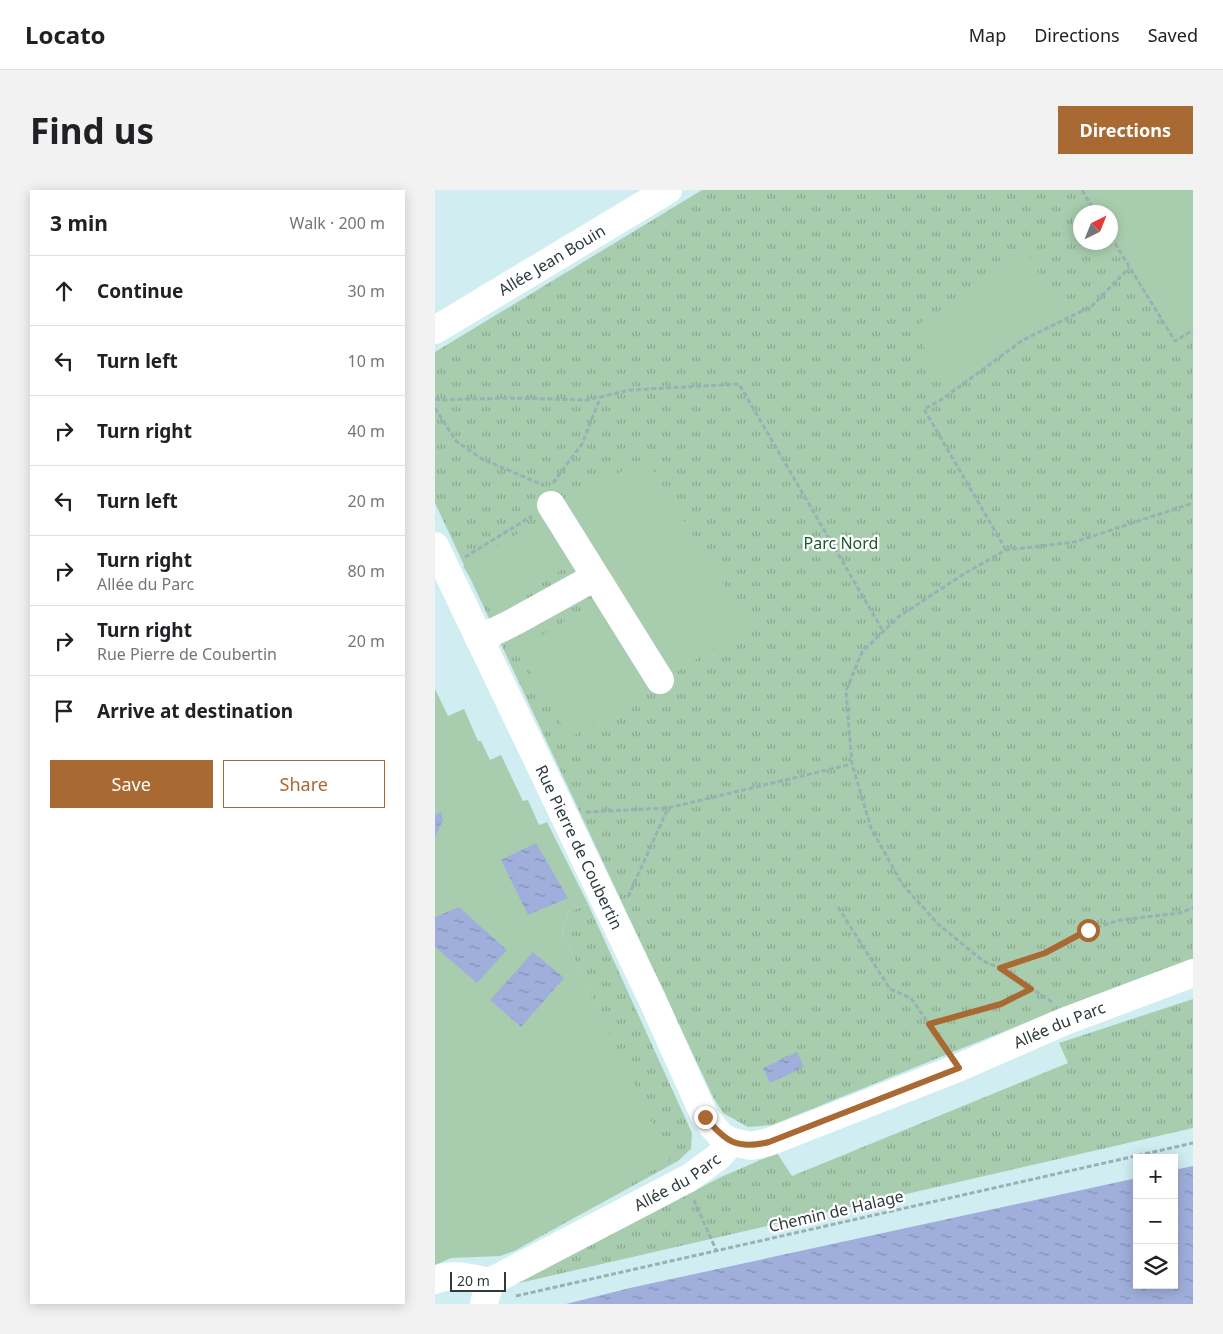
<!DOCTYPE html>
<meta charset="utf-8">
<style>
body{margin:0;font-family:"Noto Sans",sans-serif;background:#f2f2f2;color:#202124}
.controls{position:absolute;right:15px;bottom:15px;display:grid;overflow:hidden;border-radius:0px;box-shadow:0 2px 12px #0003}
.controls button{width:45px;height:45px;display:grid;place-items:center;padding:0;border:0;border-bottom:1px solid #e0e0e0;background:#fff;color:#202124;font:25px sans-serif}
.compass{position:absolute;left:638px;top:15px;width:45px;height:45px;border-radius:50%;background:#fff;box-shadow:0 2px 12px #0003;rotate:43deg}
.scale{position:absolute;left:15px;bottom:12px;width:56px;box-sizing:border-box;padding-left:5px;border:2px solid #2f3a3d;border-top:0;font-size:14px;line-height:18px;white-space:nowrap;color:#2f3a3d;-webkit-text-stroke:4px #fff;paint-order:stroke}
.stop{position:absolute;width:15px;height:15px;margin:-11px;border:4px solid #a96932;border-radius:50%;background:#fff}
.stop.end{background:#a96932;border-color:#fff;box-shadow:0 1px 5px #0008}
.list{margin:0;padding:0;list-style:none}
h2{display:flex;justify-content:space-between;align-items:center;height:65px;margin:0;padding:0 20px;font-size:21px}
h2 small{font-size:16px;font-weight:400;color:#757577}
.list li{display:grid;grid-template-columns:32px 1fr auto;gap:15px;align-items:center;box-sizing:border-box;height:70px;padding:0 20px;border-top:1px solid #e0e0e0}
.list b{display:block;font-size:19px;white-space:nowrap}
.list p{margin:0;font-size:16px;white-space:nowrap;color:#757577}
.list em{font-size:16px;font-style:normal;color:#757577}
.actions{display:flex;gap:10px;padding:15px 20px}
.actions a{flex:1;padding:11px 0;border:1px solid #a96932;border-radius:0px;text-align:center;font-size:18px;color:#a96932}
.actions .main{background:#a96932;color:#fff}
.icon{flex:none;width:28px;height:28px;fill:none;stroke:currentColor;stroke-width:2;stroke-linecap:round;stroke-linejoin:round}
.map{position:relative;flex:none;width:758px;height:1114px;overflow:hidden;border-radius:0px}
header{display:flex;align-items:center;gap:30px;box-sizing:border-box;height:70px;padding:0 25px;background:#fff;border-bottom:1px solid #e0e0e0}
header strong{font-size:24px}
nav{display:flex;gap:28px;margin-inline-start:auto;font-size:18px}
.intro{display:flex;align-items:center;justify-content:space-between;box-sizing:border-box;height:120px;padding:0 30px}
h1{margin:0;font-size:35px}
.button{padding:12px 22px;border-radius:0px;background:#a96932;color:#fff;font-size:18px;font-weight:700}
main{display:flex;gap:30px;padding:0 30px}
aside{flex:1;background:#fff;border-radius:0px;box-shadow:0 2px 12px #0003}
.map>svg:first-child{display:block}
.grass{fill:url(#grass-tufts);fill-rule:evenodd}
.pitch{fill:#a8cdae}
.water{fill:url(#water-ripples)}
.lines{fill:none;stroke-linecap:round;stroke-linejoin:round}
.path{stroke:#99b0b4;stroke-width:3;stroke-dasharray:5 2.5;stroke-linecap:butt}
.minor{stroke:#fff;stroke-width:28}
.route{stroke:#a96932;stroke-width:6}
.labels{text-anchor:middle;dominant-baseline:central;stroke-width:4.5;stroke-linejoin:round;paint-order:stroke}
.street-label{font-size:16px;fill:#2f3a3d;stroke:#fff}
.park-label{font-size:16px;fill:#19582c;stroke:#fff}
</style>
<header>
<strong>Locato</strong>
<nav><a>Map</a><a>Directions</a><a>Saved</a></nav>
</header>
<div class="intro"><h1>Find us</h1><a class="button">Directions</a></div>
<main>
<aside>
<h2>3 min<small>Walk · 200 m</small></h2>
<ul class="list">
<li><svg class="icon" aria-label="ahead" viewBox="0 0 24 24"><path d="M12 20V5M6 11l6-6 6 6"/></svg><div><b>Continue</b></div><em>30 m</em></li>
<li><svg class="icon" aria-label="left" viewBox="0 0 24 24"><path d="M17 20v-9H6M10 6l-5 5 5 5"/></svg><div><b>Turn left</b></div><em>10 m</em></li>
<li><svg class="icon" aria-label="right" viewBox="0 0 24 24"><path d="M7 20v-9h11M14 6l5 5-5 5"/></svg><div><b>Turn right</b></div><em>40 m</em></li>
<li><svg class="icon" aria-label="left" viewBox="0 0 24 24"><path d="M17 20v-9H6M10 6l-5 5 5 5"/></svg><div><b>Turn left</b></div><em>20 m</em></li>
<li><svg class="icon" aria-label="right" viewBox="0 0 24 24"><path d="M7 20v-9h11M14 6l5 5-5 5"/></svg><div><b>Turn right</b><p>Allée du Parc</p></div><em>80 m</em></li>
<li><svg class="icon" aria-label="right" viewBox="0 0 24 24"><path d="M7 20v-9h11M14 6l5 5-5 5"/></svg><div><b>Turn right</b><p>Rue Pierre de Coubertin</p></div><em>20 m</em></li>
<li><svg class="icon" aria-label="arrive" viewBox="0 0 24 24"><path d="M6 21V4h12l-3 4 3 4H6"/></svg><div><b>Arrive at destination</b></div></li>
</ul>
<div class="actions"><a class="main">Save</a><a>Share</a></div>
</aside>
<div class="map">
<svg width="758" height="1114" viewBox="0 0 758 1114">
<defs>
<pattern id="grass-tufts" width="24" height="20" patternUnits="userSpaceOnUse" patternTransform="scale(1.25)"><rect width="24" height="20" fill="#a8cdae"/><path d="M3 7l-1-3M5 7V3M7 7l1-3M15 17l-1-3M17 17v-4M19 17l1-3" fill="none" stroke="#89a78f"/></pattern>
<pattern id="water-ripples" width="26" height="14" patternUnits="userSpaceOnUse" patternTransform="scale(1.25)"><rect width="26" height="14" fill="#9faedb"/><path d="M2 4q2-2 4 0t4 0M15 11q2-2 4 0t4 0" fill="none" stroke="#828fb3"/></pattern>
</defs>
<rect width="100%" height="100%" fill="#d0edf2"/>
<path class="grass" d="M 267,0 L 758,0 L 758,771 L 622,820 L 337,935 L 313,937 L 288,923 L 278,907 L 0,313 L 0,162 ZM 646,22 L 676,22 L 676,52 L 646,52 Z
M 153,714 L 257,943 L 256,959 L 243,971 L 79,1061 L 0,786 L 168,830 L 127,743 L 133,722 Z
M 758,809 L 758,938 L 80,1094 L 286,987 L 342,963 L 357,986 L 633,873 L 624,853 Z"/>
<path class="pitch" d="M 647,0 L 758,0 L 758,140 L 740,151 L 676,47 L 676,22 L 660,22 Z
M 587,56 L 629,124 L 514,200 L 478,138 L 570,80 L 566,71 Z
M 210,267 L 314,436 L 230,489 L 125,319 Z
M 115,325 L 143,370 L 56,421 L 28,376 Z
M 166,409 L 220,495 L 135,548 L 83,460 Z
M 0,499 L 13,526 L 29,519 L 43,551 L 46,551 L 55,570 L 66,565 L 88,611 L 93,610 L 104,635 L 112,632 L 153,714 L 133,722 L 127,743 L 235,970 L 79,1061 L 65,1066 L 16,1068 L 0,1075 Z"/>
<path class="water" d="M 6,622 L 8,630 L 0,647 L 0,625 Z
M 101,653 L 133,708 L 93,725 L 66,670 Z
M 24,717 L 72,760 L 42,793 L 0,757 L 0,727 Z
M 98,762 L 129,788 L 86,837 L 55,810 Z
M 362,862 L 369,877 L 335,893 L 328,878 Z
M 758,976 L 758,1114 L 131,1114 L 195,1098 L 702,988 L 702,1095 L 739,1095 L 739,980 Z"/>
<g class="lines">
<path class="path" d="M 647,0 L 660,22
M 676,47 L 740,151 L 758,140
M 0,209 L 6,210 L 74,208 L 152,210 L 195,200 L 304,194 L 448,441
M 0,218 L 21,251 L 47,269 L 108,295
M 118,293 L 147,254 L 166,206
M 571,360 L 489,219 L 506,210 L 588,150 L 657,116 L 694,78
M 30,367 L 97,326
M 151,622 L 233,618 L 417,574
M 193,707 L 233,618
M 403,717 L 455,799 L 476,808 L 511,859
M 565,778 L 610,763 L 653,740 L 685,730 L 745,723 L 758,718
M 617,812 L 565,778 L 548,771 L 503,734 L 467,694 L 436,638 L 417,574 L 411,501 L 427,462 L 463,427 L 532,382 L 571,360 L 640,352 L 758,313
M 494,834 L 566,814 L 596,799
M 259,1010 L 281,1060
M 81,1106 L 758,953"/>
<g class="minor">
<path id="s1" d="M 0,140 L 233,0"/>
<path d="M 116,315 L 225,490"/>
<path id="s2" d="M 0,356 L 216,807 L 270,927 L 286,946 L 297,952 L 316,956 L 334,952 L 523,878 L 628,832 L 758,783"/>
<path d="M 44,449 L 77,433 L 160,387"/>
<path d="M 0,1090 C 18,1082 36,1088 55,1092"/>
<path id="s3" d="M 49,1113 L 55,1092 L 254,988 L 283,967 L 297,952"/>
</g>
</g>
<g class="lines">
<path class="route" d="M 270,927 C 290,951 301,960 334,952 L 524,878 L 494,834 L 566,814 L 596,799 L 565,778 L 610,763 L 653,740"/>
</g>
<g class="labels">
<g class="street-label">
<text stroke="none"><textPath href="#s1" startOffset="136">Allée Jean Bouin</textPath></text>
<text stroke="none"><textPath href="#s2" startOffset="334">Rue Pierre de Coubertin</textPath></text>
<text stroke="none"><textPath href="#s2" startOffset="1020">Allée du Parc</textPath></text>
<text stroke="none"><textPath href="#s3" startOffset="234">Allée du Parc</textPath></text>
<text transform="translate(401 1021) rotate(-13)">Chemin de Halage</text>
</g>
<g class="park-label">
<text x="406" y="353">Parc Nord</text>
</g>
</g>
</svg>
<div class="controls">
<button>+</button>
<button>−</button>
<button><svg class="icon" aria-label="layers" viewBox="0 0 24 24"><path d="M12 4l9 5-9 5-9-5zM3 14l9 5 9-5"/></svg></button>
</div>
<svg class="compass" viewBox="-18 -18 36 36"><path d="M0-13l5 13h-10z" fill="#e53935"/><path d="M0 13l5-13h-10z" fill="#757577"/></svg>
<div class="scale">20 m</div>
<div class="stop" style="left:653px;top:740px"></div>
<div class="stop end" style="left:270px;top:927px"></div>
</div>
</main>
